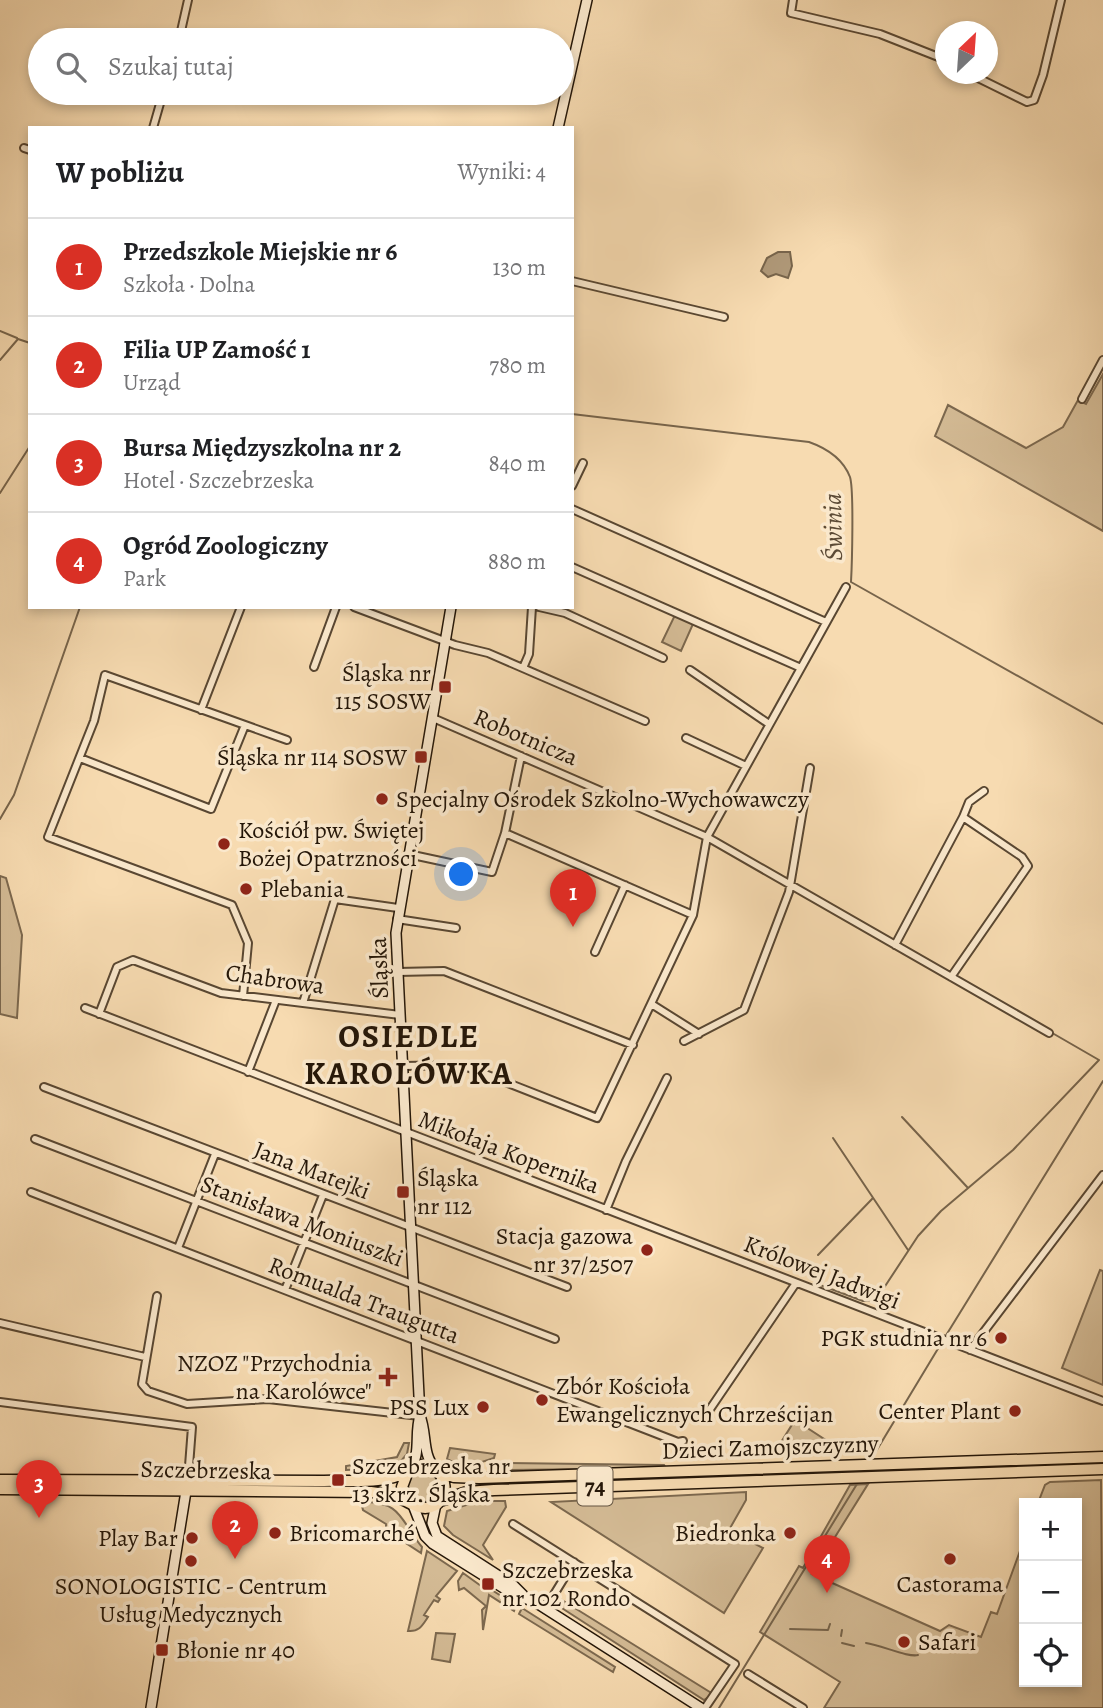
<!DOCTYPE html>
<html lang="pl">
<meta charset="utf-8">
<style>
body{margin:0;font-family:Alegreya,serif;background:#f2f2f2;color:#202124}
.controls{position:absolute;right:21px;bottom:21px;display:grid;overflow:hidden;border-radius:0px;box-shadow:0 4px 10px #0003}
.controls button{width:63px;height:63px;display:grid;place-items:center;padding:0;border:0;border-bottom:2px solid #e0e0e0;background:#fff;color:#202124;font:35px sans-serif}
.compass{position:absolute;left:935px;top:21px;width:63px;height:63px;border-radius:50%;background:#fff;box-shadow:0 4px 10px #0003;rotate:25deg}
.you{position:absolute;left:462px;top:875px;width:24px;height:24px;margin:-18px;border:5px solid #fff;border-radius:50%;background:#1a73e8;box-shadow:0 0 0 10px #1a73e833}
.badge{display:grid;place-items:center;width:46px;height:46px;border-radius:50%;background:#d93025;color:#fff;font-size:23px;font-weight:700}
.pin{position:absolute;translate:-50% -58px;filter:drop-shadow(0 2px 4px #0008)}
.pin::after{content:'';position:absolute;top:37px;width:24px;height:21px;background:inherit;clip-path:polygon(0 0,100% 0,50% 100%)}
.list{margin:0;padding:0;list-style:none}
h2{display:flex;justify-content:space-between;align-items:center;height:91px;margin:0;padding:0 28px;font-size:30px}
h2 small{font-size:23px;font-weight:400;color:#757577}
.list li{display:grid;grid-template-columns:46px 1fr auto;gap:21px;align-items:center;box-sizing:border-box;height:98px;padding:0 28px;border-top:2px solid #e0e0e0}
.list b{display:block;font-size:26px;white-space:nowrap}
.list p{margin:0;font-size:23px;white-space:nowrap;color:#757577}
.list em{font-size:23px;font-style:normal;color:#757577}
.icon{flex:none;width:38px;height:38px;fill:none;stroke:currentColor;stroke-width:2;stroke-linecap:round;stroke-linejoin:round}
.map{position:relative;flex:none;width:1103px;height:1708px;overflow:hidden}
.search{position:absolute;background:#fff;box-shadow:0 4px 10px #0003;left:28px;top:28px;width:546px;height:77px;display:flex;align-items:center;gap:18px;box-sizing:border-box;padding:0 24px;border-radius:38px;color:#757577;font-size:26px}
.panel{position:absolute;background:#fff;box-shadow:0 4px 10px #0003;left:28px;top:126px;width:546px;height:483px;border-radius:0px}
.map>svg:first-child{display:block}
.green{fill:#d3ba94;stroke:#7c684e;stroke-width:2}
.water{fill:#af9878;stroke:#77644b;stroke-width:2}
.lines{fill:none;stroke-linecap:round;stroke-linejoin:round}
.stream{stroke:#77644b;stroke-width:2}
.street-casing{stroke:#594732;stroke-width:10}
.secondary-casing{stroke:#241608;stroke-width:12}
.primary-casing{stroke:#241608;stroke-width:13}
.street{stroke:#fae8cc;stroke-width:6}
.secondary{stroke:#fae8cc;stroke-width:9}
.primary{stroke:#f7dbb1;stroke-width:10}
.poi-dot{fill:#8f2418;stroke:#fae8cc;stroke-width:2.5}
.labels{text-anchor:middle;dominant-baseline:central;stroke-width:7;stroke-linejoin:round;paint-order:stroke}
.shield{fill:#fae8cc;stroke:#645543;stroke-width:2}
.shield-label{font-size:23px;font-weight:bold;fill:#241608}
.poi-label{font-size:24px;fill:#241608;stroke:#fae8cc;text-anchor:start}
.street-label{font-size:24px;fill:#241608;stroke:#fae8cc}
.water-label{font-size:26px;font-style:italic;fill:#5c4a35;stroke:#fae8cc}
.district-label{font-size:32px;font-weight:bold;letter-spacing:2px;fill:#241608;stroke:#fae8cc}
</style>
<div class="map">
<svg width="1103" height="1708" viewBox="0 0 1103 1708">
<rect width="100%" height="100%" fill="#f7dbb1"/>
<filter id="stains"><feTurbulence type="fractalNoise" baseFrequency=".00286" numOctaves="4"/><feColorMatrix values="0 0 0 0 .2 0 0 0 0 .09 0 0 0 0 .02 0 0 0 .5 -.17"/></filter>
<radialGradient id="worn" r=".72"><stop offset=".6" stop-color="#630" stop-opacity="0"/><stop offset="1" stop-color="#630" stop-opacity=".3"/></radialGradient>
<path class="green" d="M 1103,374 L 1103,531 L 935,436 L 948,405 L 1026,448 L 1063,427 L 1078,400 L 1086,404 Z
M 675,615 L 693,624 L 681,651 L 662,642 Z
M 0,876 L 6,878 L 22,935 L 17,1018 L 0,1014 Z
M 1100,1270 L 1103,1271 L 1103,1385 L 1062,1368 Z
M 795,1420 L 841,1450 L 842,1453 L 773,1455 Z
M 404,1443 L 409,1443 L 407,1454 L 395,1468 L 346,1470 L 346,1466 L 397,1457 Z
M 450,1448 L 495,1454 L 494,1458 L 464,1468 L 447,1459 Z
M 501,1463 L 664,1465 L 666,1468 L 510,1470 Z
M407 1486a16 16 0 1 1 32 0a16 16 0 1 1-32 0Z
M 666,1476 L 666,1481 L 466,1488 L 466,1482 Z
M 1101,1480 L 1103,1708 L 824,1708 L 840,1682 L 760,1632 L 799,1566 L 803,1568 L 850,1485 L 868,1484 L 812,1574 L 940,1631 L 949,1625 L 981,1637 L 991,1612 L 997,1614 L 1024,1540 L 1024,1682 L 1077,1682 L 1077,1503 L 1038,1503 L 1045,1485 L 1050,1482 Z
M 746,1492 L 746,1500 L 729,1530 L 763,1548 L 724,1613 L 551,1502 Z
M 479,1501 L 505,1501 L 506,1507 L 483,1545 L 493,1560 L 453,1535 L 444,1526 L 447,1511 Z
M 361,1502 C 402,1500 401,1522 422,1547 L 421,1553 L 386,1530 L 386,1524 L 363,1510 Z
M 427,1551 L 457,1571 L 436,1596 L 440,1599 L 438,1602 L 434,1600 L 424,1615 L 428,1617 C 422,1626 419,1632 408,1631 Z
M 463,1573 L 488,1591 L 490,1589 L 516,1605 L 514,1611 L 489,1595 L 483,1630 L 482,1610 L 486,1606 L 464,1588 L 459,1590 L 458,1581 Z
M 557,1597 L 713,1694 L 704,1700 L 554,1603 Z
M 522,1608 L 615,1667 L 613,1672 L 519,1614 Z
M 436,1633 L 455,1634 L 450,1662 L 432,1659 Z"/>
<path class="water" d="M 778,252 L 790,252 L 792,266 L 788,278 L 776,274 L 768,277 L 761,271 L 767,258 Z"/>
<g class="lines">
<path class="stream" d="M 0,331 L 17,338
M 0,360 L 18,339 L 30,343
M 572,414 L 809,442 C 826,448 843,459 850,477 C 854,490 852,564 851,582 L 1103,724
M 0,493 L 30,446
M 0,819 L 14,795 L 80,607
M 1054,1034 L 1099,1060
M 902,1117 L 968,1188
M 833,1138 L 908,1250
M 818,1255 L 873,1198
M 815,1283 L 863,1301 L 876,1300 L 918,1236 L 941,1211 L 1013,1150 L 1099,1060
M 945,1337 L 1103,1081
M 872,1458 L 942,1342
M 790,1629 L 828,1630 L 830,1624
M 841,1636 L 842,1630
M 842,1643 L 854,1646
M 866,1643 C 881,1645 909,1658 918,1655
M 719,1708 L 857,1484"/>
<defs>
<path id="street" d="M 793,0 L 791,13 L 880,34 L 946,60
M 179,40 L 188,0
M 970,74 L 1027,102 L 1034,100 L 1043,75 L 1061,0
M 153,128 L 163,93
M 24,148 L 30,150
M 572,281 L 724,317
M 1082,399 L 1103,360
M 572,486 L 583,463
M 572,509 L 826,622
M 572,567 L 801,668
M 354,607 L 455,645 L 488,653 L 645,721
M 539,607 L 565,613 L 663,658
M 314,667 L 336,607
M 523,668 L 529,654 L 532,607
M 690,670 L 769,724
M 201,710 L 241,607
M 433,718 L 707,837 L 1049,1033
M 686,738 L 746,766
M 80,758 L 211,809 L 245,725
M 505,833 L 693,915
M 408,854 L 492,872 L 505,833 L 521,756
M 397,919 L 456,928
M 895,945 L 963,817 L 969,802 L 984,791
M 595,952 L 625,885
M 398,972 L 444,971 L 633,1045
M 951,977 L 1028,866 L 1022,857 L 963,817
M 243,996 L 248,943 L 232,905 L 48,837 L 94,721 L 105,675 L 287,740
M 303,1003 L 335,899 L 398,908
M 653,1005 L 699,1034
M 85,1008 L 1103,1401
M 99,1014 L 117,967 L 133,960 L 221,993 L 400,1015
M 684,1041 L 744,1010 L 789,892 L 810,768
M 403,1066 L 462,1065 L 597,1118 L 693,915 L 707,837 L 846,587
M 248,1072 L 276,1000
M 44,1087 L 567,1287
M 35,1139 L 555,1339
M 31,1192 L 678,1442 L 683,1441
M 606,1210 L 626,1161 L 667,1078
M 178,1248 L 215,1154
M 285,1290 L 323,1195
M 157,1296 L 142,1384 L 148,1391 L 187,1404 L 268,1399 L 420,1416
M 0,1323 L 145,1357
M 970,1350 L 1103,1175
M 0,1402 L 192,1427 L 188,1479
M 706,1415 L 796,1283
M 513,1524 L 735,1664 L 705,1708
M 545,1609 L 574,1562
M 748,1674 L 803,1708"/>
<path id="secondary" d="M 558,128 L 587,0
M 435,1468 C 422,1455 427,1433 420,1416 L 396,933 L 451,607
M 409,1470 C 422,1455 414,1434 420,1416
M 436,1504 L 432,1523 L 437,1536 L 513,1585 L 523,1595
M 413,1505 L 425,1536 L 433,1544 L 513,1594 L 535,1602 L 701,1708
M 151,1708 L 187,1485"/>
<path id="primary" d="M 439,1471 L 454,1477 L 479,1478 L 1103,1457
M 0,1480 L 324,1481 C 350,1480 385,1485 408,1471
M 0,1489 L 371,1492 C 381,1493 390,1494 399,1498 C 408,1501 415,1508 425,1508 C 454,1506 449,1466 422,1465 L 408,1471 L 402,1487 L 410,1503
M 440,1501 L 467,1492 L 494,1490 L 1103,1469"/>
</defs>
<use href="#street" class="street-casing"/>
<use href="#secondary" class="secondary-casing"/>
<use href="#primary" class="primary-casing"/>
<use href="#street" class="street"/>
<use href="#secondary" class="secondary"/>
<use href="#primary" class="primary"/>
</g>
<g class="poi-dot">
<rect x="438" y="680" width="14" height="14" rx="3.5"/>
<rect x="414" y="750" width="14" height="14" rx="3.5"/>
<circle cx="382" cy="799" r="7"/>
<circle cx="224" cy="844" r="7"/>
<circle cx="246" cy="889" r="7"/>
<rect x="396" y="1185" width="14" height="14" rx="3.5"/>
<circle cx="647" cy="1250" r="7"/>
<circle cx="1001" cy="1338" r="7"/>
<path d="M384.5 1366.5h7v7h7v7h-7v7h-7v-7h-7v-7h7z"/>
<circle cx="542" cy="1400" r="7"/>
<circle cx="483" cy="1407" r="7"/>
<circle cx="1015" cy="1411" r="7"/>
<rect x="331" y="1473" width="14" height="14" rx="3.5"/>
<circle cx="275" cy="1533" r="7"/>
<circle cx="790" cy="1533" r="7"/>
<circle cx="192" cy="1538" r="7"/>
<circle cx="950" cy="1559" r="7"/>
<circle cx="191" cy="1561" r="7"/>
<rect x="481" y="1577" width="14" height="14" rx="3.5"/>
<circle cx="904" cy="1642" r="7"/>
<rect x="155" y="1643" width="14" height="14" rx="3.5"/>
</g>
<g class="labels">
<rect class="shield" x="577.5" y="1466.5" width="35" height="39" rx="5"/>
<g class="shield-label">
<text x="595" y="1486">74</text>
</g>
<g class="poi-label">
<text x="431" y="673" text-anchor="end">Śląska nr<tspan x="431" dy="28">115 SOSW</tspan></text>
<text x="407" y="757" text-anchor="end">Śląska nr 114 SOSW</text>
<text x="396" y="799">Specjalny Ośrodek Szkolno-Wychowawczy</text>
<text x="238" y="830">Kościół pw. Świętej<tspan x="238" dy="28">Bożej Opatrzności</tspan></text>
<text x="260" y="889">Plebania</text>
<text x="417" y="1178">Śląska<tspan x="417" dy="28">nr 112</tspan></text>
<text x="633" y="1236" text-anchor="end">Stacja gazowa<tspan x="633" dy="28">nr 37/2507</tspan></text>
<text x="987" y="1338" text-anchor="end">PGK studnia nr 6</text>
<text x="372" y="1363" text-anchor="end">NZOZ "Przychodnia<tspan x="372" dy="28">na Karolówce"</tspan></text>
<text x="556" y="1386">Zbór Kościoła<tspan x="556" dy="28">Ewangelicznych Chrześcijan</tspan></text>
<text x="469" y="1407" text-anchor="end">PSS Lux</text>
<text x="1001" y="1411" text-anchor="end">Center Plant</text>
<text x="352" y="1466">Szczebrzeska nr<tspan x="352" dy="28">13 skrz. Śląska</tspan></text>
<text x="289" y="1533">Bricomarché</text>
<text x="776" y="1533" text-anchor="end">Biedronka</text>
<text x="178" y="1538" text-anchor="end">Play Bar</text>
<text x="502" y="1570">Szczebrzeska<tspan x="502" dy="28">nr 102 Rondo</tspan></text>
<text x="950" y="1584" text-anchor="middle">Castorama</text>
<text x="191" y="1586" text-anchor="middle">SONOLOGISTIC - Centrum<tspan x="191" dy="28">Usług Medycznych</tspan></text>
<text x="918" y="1642">Safari</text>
<text x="176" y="1650">Błonie nr 40</text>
</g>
<g class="street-label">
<text transform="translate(526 737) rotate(23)">Robotnicza</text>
<text transform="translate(379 968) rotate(-92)">Śląska</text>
<text transform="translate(275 979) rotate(8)">Chabrowa</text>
<text transform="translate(509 1152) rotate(21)">Mikołaja Kopernika</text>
<text transform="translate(312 1170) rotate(21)">Jana Matejki</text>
<text transform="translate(302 1221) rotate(21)">Stanisława Moniuszki</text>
<text transform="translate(822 1272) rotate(21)">Królowej Jadwigi</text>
<text transform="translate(364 1300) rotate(21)">Romualda Traugutta</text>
<text transform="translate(770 1447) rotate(-2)">Dzieci Zamojszczyzny</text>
<text transform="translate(206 1470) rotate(1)">Szczebrzeska</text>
</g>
<g class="water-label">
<text transform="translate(833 527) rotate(-91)">Świnia</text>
</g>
<g class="district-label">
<text x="409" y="1036">OSIEDLE<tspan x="409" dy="37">KAROLÓWKA</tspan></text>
</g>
</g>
<rect width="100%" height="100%" filter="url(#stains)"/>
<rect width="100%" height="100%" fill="url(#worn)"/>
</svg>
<div class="controls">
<button>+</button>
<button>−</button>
<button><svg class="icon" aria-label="locate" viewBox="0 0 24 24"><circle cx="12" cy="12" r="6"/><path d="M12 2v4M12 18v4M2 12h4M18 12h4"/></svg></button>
</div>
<svg class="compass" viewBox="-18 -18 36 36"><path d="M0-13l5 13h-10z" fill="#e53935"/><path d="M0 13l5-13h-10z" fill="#757577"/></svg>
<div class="you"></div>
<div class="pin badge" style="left:573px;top:927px">1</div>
<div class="pin badge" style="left:235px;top:1559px">2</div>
<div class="pin badge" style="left:39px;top:1518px">3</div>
<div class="pin badge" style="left:827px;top:1593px">4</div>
<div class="search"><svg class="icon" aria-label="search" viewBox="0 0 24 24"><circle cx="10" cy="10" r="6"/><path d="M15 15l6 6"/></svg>Szukaj tutaj</div>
<section class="panel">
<h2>W pobliżu<small>Wyniki: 4</small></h2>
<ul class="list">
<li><span class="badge">1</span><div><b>Przedszkole Miejskie nr 6</b><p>Szkoła · Dolna</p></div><em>130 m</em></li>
<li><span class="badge">2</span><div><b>Filia UP Zamość 1</b><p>Urząd</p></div><em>780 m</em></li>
<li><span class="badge">3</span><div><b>Bursa Międzyszkolna nr 2</b><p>Hotel · Szczebrzeska</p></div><em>840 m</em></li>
<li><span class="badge">4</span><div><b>Ogród Zoologiczny</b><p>Park</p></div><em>880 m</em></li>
</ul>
</section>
</div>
